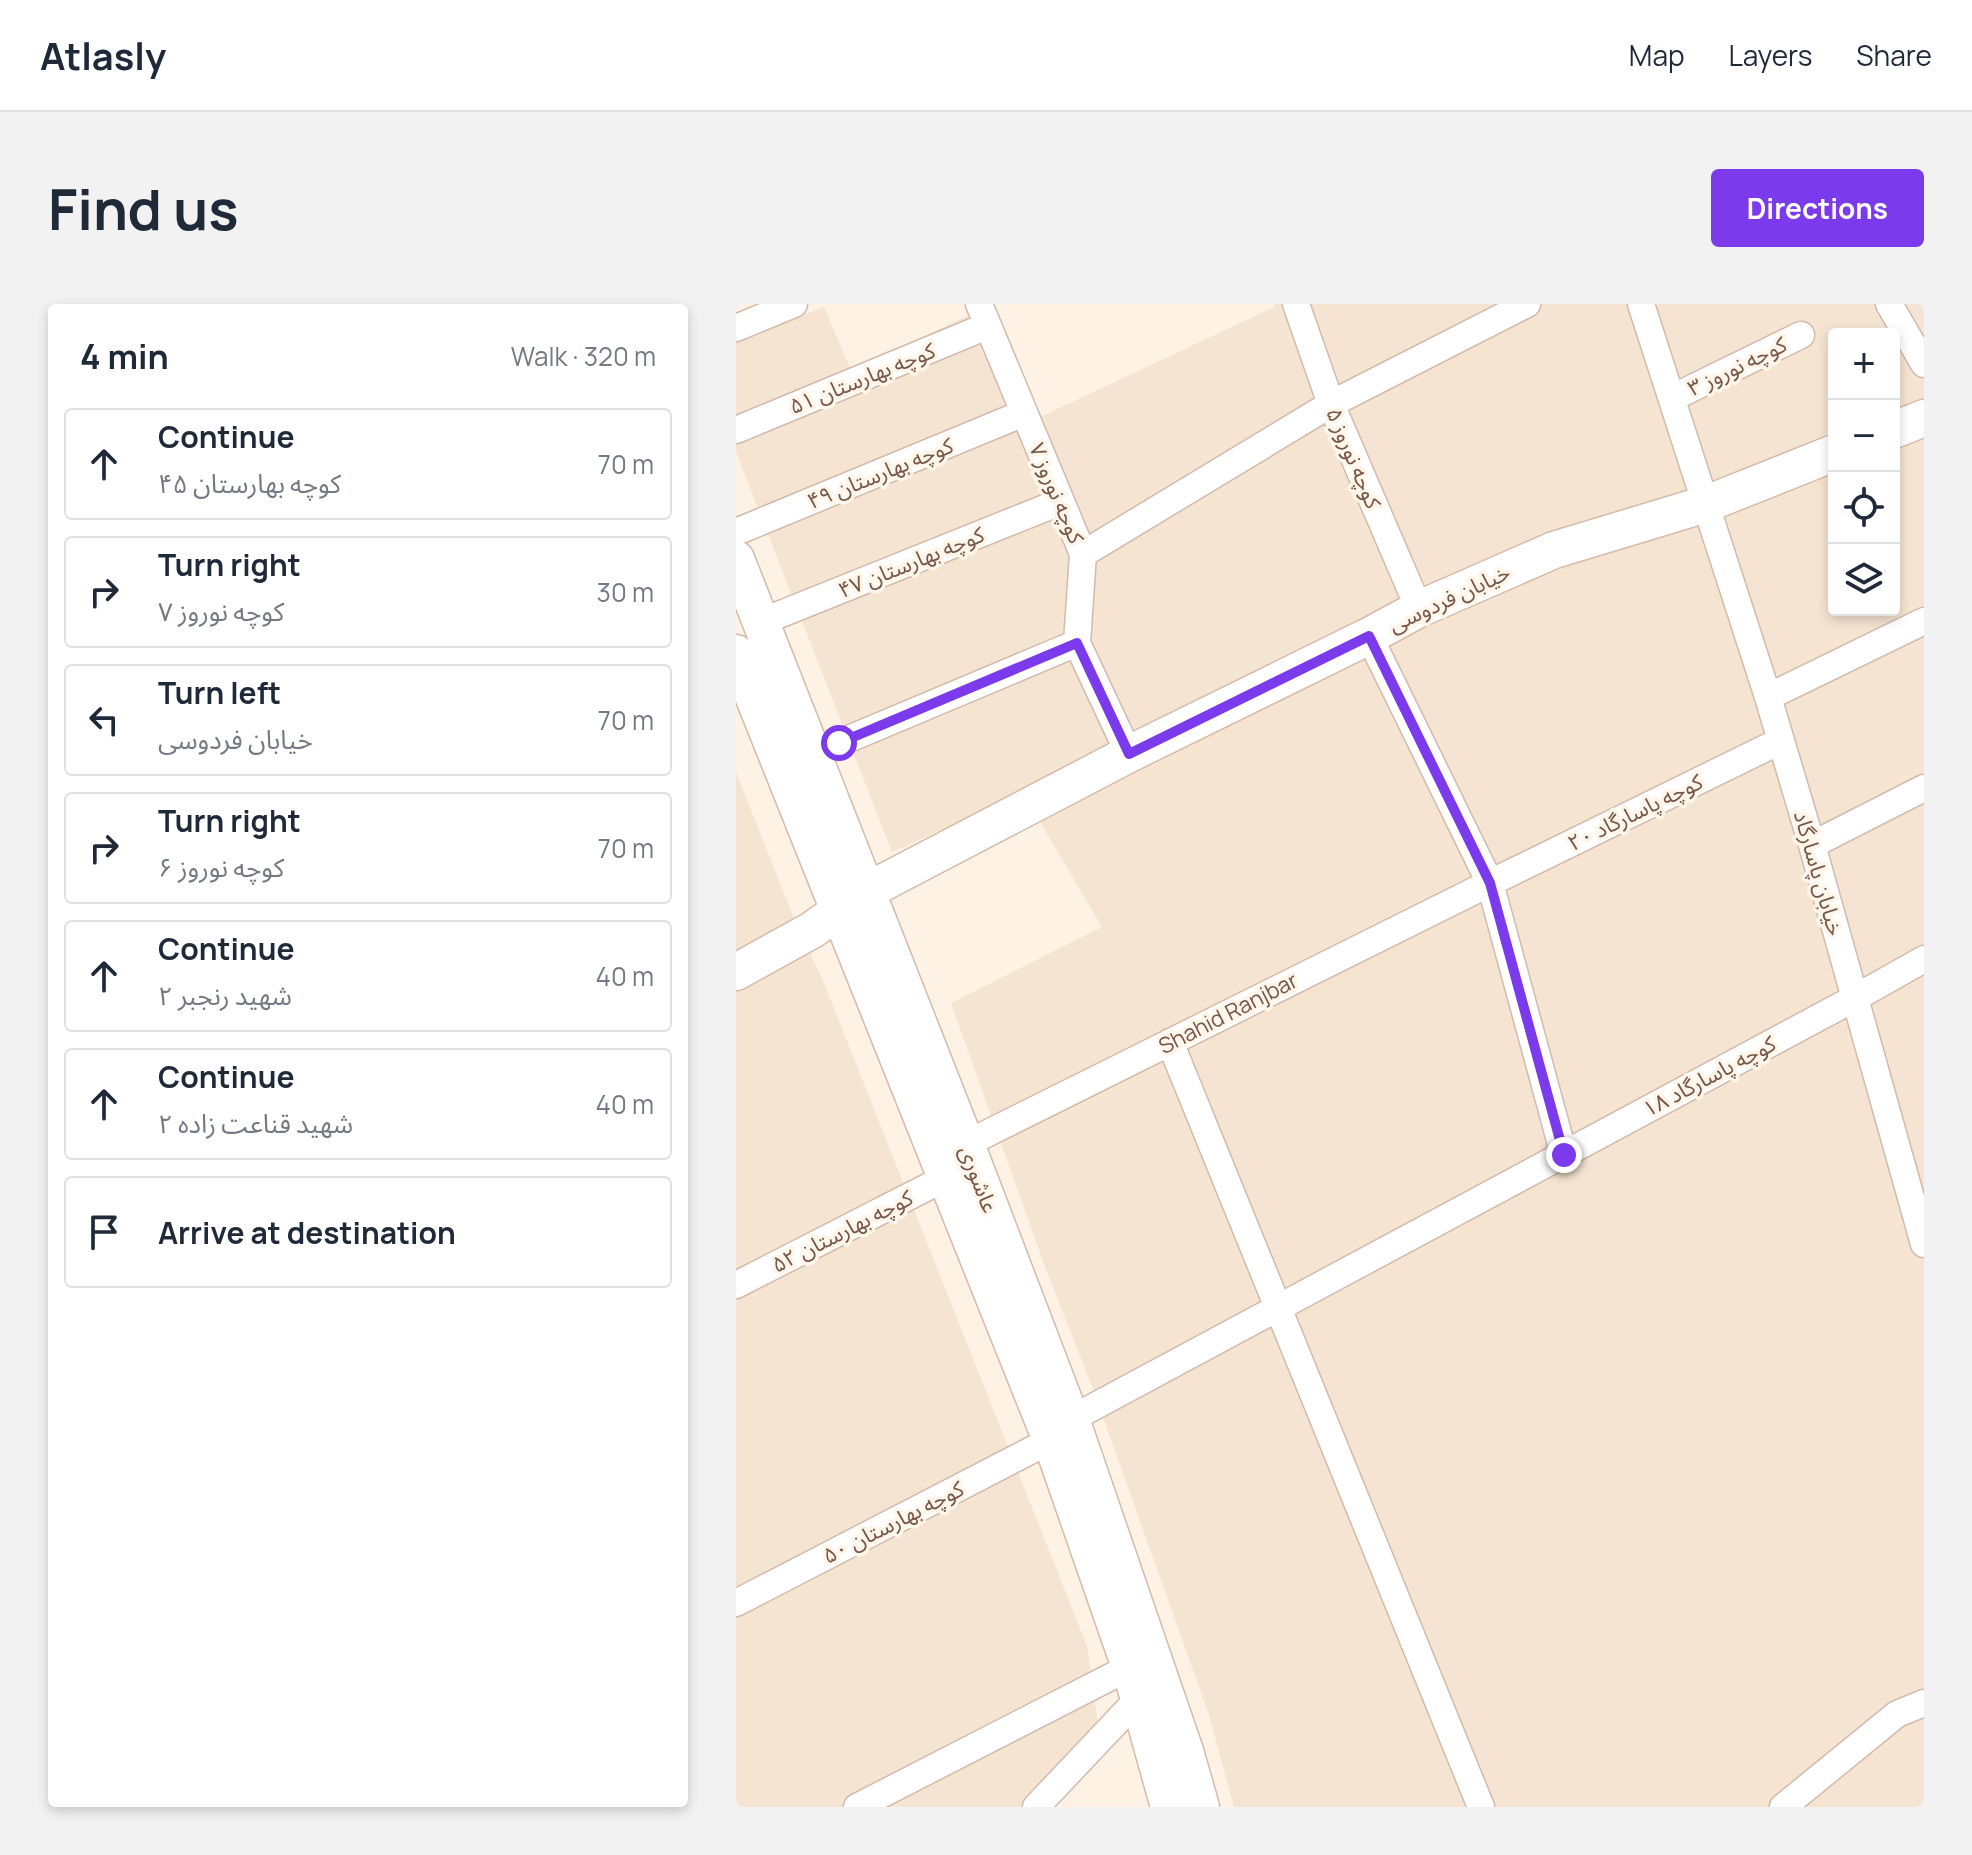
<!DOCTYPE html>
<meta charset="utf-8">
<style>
body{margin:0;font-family:Manrope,"Noto Sans Arabic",sans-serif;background:#f2f2f3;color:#1f2937}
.controls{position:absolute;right:24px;top:24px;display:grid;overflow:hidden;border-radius:8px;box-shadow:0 4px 12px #0003}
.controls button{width:72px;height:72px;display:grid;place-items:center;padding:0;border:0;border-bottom:2px solid #e0e1e3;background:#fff;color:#1f2937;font:40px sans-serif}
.stop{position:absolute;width:24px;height:24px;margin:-18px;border:6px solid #7c3aed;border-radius:50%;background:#fff}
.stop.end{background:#7c3aed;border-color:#fff;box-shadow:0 2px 8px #0008}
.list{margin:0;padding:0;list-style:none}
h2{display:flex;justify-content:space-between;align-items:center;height:104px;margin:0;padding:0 32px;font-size:34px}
h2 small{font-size:26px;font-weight:400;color:#747a83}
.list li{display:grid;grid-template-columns:52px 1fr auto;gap:24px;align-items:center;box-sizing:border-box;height:112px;margin:0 16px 16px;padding:0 16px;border:2px solid #e0e1e3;border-radius:8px}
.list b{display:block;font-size:30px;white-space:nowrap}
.list p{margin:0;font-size:26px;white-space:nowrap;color:#747a83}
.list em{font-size:26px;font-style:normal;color:#747a83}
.icon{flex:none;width:44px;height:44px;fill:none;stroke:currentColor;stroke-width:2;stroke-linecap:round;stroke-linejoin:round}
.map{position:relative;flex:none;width:1188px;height:1503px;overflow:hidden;border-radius:8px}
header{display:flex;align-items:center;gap:48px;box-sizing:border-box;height:112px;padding:0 40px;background:#fff;border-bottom:2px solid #e0e1e3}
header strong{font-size:38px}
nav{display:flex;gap:44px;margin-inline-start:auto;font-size:28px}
.intro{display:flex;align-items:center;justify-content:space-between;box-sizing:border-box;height:192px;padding:0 48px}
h1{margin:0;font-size:56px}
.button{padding:20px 36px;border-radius:8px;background:#7c3aed;color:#fff;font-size:28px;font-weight:700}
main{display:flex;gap:48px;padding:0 48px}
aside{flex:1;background:#fff;border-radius:8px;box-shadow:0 4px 12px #0003}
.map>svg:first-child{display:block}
.residential{fill:#f5e4d2;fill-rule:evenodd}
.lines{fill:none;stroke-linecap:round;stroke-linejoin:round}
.street-casing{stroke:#d1bbac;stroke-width:29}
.secondary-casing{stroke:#d4bbaa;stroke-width:39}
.street{stroke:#fff;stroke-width:26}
.secondary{stroke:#fff;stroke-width:36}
.route{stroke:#7c3aed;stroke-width:10}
.labels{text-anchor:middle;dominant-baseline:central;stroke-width:7;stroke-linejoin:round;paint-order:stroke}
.street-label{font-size:22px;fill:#775748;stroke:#fff6eb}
</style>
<header>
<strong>Atlasly</strong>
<nav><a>Map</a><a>Layers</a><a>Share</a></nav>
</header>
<div class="intro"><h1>Find us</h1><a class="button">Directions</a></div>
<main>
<aside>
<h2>4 min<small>Walk · 320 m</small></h2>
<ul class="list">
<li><svg class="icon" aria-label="ahead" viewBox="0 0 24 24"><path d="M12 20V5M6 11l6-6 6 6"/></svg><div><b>Continue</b><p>کوچه بهارستان ۴۵</p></div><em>70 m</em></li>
<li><svg class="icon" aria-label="right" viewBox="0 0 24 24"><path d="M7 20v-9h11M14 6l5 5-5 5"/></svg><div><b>Turn right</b><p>کوچه نوروز ۷</p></div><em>30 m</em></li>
<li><svg class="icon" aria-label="left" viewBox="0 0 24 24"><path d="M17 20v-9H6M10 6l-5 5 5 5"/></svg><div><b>Turn left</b><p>خیابان فردوسی</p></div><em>70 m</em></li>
<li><svg class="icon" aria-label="right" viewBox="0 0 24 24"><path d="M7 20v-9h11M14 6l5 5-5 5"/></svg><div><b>Turn right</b><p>کوچه نوروز ۶</p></div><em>70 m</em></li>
<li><svg class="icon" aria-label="ahead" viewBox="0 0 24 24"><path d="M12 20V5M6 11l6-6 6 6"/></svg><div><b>Continue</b><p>شهید رنجبر ۲</p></div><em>40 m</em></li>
<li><svg class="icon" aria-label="ahead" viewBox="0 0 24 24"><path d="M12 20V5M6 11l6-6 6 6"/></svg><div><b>Continue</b><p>شهید قناعت زاده ۲</p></div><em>40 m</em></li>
<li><svg class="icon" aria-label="arrive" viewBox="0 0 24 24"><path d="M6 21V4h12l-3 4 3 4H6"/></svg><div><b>Arrive at destination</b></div></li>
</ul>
</aside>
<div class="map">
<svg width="1188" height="1503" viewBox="0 0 1188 1503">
<rect width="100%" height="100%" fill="#fdf2e4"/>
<path class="residential" d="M 257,0 L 300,115 L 538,3 L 538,0 L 1188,0 L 1188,1503 L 498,1503 L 473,1411 L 357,1085 L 309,963 L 215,699 L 366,623 L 287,489 L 156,548 L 0,148 L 0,37 L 88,3 L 115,66 ZM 1098,30 L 1158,30 L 1158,306 L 1098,306 Z
M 0,468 L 59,617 L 88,679 L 351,1342 L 366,1448 L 315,1503 L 0,1503 Z"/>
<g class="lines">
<defs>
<path id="street" d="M 243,0 L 347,250 L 341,339 L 393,450
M 560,0 L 595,100 L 683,305
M 905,0 L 1032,393 L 1076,541 L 1188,940
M 1153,0 L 1188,60
M 0,24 L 58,0
M 936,94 L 1065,31
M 0,126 L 251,22
M 0,228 L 288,109
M 347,250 L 595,100 L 791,0
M 25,318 L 324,198
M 633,332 L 754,579 L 828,851
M 1032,393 L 1188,317
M 77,450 L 341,339
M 1076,541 L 1188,484
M 434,738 L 745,1503
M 230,840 L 754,579 L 1044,437
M 0,981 L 211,873
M 335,1115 L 1119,694 L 1188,655
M 0,1299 L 315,1136
M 121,1503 L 394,1363
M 300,1503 L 403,1394
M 1047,1503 L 1161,1410 L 1188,1399"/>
<path id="secondary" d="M 1158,126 L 1188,114
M 0,255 L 230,840 L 335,1115 L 449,1447 L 465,1503
M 0,349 L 315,1136 L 394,1363 L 433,1503
M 0,668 L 76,626 L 131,587 L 393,450 L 633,332 L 683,305 L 818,246 L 970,200 L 1098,149"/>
</defs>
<use href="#street" class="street-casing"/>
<use href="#secondary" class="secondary-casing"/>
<use href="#street" class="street"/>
<use href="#secondary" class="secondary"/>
</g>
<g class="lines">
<path class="route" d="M 103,439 L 341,339 L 393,450 L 633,332 L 754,579 L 828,851"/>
</g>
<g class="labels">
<g class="street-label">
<text transform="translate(1001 62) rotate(-26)">کوچه نوروز ۳</text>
<text transform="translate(126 74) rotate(-22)">کوچه بهارستان ۵۱</text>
<text transform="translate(618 154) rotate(67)">کوچه نوروز ۵</text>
<text transform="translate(144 169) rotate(-22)">کوچه بهارستان ۴۹</text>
<text transform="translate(321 189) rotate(67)">کوچه نوروز ۷</text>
<text transform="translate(175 258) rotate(-22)">کوچه بهارستان ۴۷</text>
<text transform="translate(713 294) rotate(-25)">خیابان فردوسی</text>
<text transform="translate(899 508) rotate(-26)">کوچه پاسارگاد ۲۰</text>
<text transform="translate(1083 569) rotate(74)">خیابان پاسارگاد</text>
<text transform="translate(492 709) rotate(-27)">Shahid Ranjbar</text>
<text transform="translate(973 772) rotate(-28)">کوچه پاسارگاد ۱۸</text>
<text transform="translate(243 875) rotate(69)">عاشوری</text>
<text transform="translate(106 927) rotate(-27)">کوچه بهارستان ۵۲</text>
<text transform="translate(157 1218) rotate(-27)">کوچه بهارستان ۵۰</text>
</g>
</g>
</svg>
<div class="controls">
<button>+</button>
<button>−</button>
<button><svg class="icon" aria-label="locate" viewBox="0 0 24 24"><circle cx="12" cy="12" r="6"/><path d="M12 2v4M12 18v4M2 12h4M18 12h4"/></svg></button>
<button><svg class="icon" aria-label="layers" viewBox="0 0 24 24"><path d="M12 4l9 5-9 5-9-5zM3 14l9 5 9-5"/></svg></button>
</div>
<div class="stop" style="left:103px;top:439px"></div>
<div class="stop end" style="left:828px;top:851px"></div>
</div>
</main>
